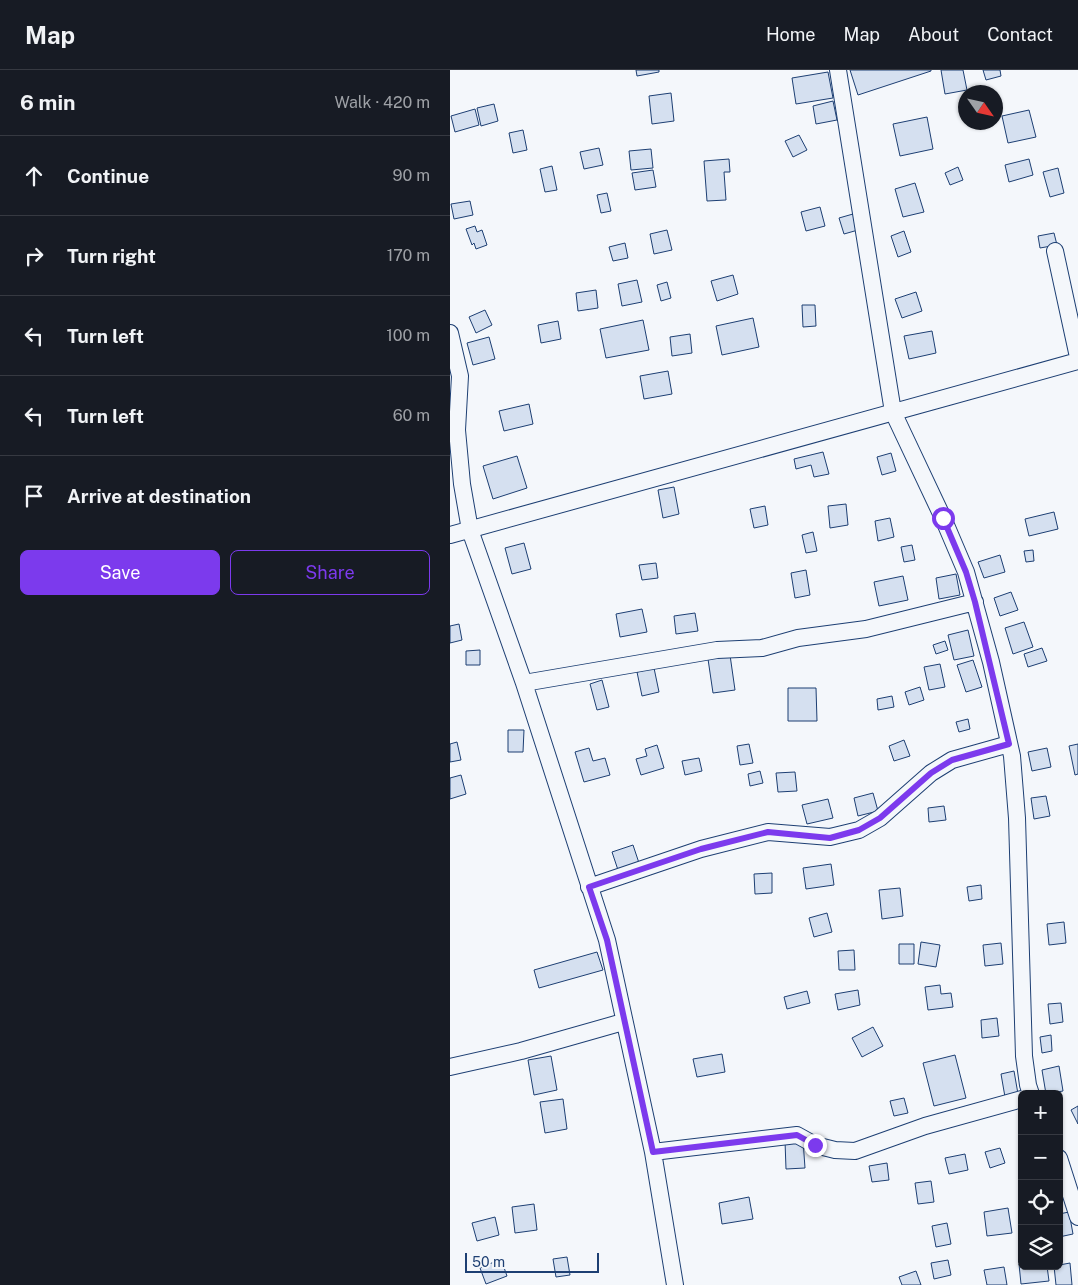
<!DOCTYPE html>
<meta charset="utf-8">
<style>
body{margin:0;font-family:"Public Sans",sans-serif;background:#20242c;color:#f1f3f6}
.controls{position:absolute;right:15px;bottom:15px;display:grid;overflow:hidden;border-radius:8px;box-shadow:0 1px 4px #0004}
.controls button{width:45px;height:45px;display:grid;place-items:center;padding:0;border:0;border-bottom:1px solid #363941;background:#171b24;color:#f1f3f6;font:25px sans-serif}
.compass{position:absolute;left:508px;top:15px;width:45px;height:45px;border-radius:50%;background:#171b24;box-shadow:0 1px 4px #0004;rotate:124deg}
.scale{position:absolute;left:15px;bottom:12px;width:134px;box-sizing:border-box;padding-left:5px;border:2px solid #1d3f73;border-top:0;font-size:14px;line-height:18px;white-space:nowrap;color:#1d3f73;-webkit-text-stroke:4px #f4f7fb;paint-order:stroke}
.stop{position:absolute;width:15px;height:15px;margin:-11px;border:4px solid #7c3aed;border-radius:50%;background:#fff}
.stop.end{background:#7c3aed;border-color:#fff;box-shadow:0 1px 5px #0008}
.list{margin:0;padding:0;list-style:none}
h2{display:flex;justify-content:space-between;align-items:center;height:65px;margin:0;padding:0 20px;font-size:21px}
h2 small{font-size:16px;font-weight:400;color:#9ea1a6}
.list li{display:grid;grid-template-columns:32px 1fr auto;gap:15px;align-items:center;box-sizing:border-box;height:80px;padding:0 20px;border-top:1px solid #363941}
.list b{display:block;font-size:19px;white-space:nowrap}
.list em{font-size:16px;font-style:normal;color:#9ea1a6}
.actions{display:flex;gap:10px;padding:15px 20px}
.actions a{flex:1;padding:11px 0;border:1px solid #7c3aed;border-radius:8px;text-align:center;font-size:18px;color:#7c3aed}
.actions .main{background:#7c3aed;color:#fff}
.icon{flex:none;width:28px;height:28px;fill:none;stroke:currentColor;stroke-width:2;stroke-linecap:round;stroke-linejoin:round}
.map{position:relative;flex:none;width:628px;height:1215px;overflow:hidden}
header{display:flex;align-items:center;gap:30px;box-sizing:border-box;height:70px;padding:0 25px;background:#171b24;border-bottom:1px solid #363941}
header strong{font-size:24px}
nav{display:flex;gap:28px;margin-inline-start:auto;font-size:18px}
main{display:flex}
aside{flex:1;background:#171b24}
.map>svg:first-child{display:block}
.building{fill:#d5e0f0;stroke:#1d3f73}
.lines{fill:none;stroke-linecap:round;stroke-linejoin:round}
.street-casing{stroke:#1d3f73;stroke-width:18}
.street{stroke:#f4f7fb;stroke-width:16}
.route{stroke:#7c3aed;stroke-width:6}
</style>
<header>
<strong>Map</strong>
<nav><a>Home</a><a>Map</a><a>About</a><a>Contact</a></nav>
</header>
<main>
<aside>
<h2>6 min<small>Walk · 420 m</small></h2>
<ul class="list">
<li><svg class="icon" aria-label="ahead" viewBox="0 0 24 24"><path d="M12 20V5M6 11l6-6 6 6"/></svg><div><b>Continue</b></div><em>90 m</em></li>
<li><svg class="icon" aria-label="right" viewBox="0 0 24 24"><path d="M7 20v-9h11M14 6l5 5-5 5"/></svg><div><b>Turn right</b></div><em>170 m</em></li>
<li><svg class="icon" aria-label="left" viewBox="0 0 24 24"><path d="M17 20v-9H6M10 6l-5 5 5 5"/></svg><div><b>Turn left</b></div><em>100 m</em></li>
<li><svg class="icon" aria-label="left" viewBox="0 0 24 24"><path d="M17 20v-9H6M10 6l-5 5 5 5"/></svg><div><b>Turn left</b></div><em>60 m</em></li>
<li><svg class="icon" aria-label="arrive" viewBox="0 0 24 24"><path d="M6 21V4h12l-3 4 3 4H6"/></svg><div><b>Arrive at destination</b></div></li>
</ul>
<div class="actions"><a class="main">Save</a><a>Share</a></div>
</aside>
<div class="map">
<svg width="628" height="1215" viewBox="0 0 628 1215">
<rect width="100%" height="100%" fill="#f4f7fb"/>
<path class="building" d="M 186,0 L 209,0 L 209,2 L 187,6 Z
M 400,0 L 481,0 L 481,1 L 408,25 Z
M 491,0 L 513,0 L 517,20 L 495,24 Z
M 533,0 L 550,0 L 551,6 L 536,10 Z
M 378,2 L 383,28 L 346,34 L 342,8 Z
M 221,23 L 224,51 L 202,54 L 199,26 Z
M 383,31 L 387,50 L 366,54 L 363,36 Z
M 44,34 L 48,51 L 31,56 L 27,38 Z
M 25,39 L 29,55 L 5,62 L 1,46 Z
M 579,40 L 586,67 L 558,73 L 552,46 Z
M 477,47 L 483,79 L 450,86 L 443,54 Z
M 73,60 L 77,80 L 63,83 L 59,63 Z
M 349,65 L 357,80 L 343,87 L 335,71 Z
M 149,78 L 153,95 L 134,99 L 130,82 Z
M 201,79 L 203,98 L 181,100 L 179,81 Z
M 279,89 L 280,102 L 274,102 L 276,130 L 257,131 L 254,91 Z
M 579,89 L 583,105 L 559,112 L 555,95 Z
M 102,96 L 107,120 L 95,122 L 90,99 Z
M 508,97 L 513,110 L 500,115 L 495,103 Z
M 608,98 L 614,123 L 600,127 L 593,102 Z
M 203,100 L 206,117 L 185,120 L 182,103 Z
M 465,113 L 474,142 L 453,147 L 445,119 Z
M 157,123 L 161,141 L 151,143 L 147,125 Z
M 20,131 L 23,145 L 4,149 L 1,134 Z
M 370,137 L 375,156 L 356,161 L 351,142 Z
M 403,144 L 408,160 L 394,164 L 389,148 Z
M 25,156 L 27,162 L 32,160 L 37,175 L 26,179 L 24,173 L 22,175 L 16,159 Z
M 217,160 L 222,180 L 204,184 L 200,164 Z
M 454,161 L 461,182 L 448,187 L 441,166 Z
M 604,163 L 607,175 L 590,178 L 588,166 Z
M 175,173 L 178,188 L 163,191 L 159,177 Z
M 283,205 L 288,224 L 267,231 L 261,211 Z
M 187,210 L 192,232 L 172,236 L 168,214 Z
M 217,212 L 221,228 L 211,231 L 207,215 Z
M 146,220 L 148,238 L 128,241 L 126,223 Z
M 466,222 L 472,241 L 452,248 L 445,229 Z
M 352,235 L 365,235 L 366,256 L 353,257 Z
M 35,240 L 42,255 L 26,263 L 19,247 Z
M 303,248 L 309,277 L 272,285 L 266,256 Z
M 193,250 L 199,280 L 156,288 L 150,259 Z
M 108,251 L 111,269 L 91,273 L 88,255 Z
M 482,261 L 486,283 L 459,289 L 454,266 Z
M 240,264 L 242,283 L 222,286 L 220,267 Z
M 39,267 L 45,289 L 23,295 L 17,273 Z
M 218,301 L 222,324 L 194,329 L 190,306 Z
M 79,334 L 83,354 L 54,361 L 49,341 Z
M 373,382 L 379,404 L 364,407 L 361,395 L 346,399 L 344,389 Z
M 441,383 L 446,401 L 432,405 L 427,387 Z
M 67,386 L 77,418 L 43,429 L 33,396 Z
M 224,417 L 229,444 L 213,448 L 208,420 Z
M 396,434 L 398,455 L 380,458 L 378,436 Z
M 315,436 L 318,455 L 304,458 L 300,439 Z
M 604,442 L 608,459 L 579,466 L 575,449 Z
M 440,448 L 444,467 L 428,471 L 425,451 Z
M 363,462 L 367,481 L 356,483 L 352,465 Z
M 74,473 L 81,499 L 62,504 L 55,478 Z
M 462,475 L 465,490 L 454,492 L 451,477 Z
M 583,480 L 584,491 L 576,492 L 574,481 Z
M 550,485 L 555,502 L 534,508 L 528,492 Z
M 206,493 L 208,508 L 192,510 L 189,495 Z
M 356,500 L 360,525 L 345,528 L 341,503 Z
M 506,504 L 510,525 L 489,529 L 486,508 Z
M 453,506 L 458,530 L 429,536 L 424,512 Z
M 561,522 L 568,540 L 550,546 L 544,528 Z
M 192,539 L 197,562 L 170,567 L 166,544 Z
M 245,543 L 248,561 L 226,564 L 224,546 Z
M 574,552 L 583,577 L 563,584 L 555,558 Z
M 9,554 L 12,570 L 0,573 L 0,556 Z
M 518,560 L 524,586 L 504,590 L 498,565 Z
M 495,571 L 498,580 L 486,584 L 483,575 Z
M 592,578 L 597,591 L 578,597 L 574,584 Z
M 30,580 L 30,595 L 16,595 L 16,581 Z
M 280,585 L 285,620 L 263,623 L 258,589 Z
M 523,590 L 532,617 L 516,622 L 507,595 Z
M 490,594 L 495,617 L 479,620 L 474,597 Z
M 204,598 L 209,622 L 192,626 L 187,602 Z
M 152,610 L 159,637 L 147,640 L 140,614 Z
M 470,617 L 474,630 L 459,635 L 455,622 Z
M 338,618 L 366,618 L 367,651 L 338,651 Z
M 442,626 L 444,637 L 428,640 L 427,629 Z
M 518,649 L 520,659 L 509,662 L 506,652 Z
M 58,660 L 74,660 L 73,682 L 58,682 Z
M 454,670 L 460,686 L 444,691 L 439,676 Z
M 7,672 L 11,690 L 0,692 L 0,674 Z
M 299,674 L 303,693 L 290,695 L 287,676 Z
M 628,674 L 628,704 L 625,705 L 619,676 Z
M 207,675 L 214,698 L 191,705 L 186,689 L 197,686 L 195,679 Z
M 139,678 L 143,691 L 155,688 L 160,705 L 134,712 L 125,682 Z
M 597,678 L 601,697 L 582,701 L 578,682 Z
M 249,688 L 252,701 L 235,705 L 232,691 Z
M 310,701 L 313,713 L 300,716 L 298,704 Z
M 345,702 L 347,721 L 328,722 L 326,703 Z
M 11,705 L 16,724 L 0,729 L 0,708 Z
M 423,723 L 428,741 L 408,746 L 404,728 Z
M 596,726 L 600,746 L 584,749 L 581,728 Z
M 378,729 L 383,748 L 357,754 L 352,735 Z
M 494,736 L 496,750 L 479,752 L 478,738 Z
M 183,775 L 189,793 L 168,800 L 162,782 Z
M 381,794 L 384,815 L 356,819 L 353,798 Z
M 322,803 L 322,823 L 305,824 L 304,804 Z
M 531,815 L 532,829 L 519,831 L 517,817 Z
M 450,818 L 453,846 L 432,849 L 429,820 Z
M 377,843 L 382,862 L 364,867 L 359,848 Z
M 614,852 L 616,873 L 599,875 L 597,854 Z
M 471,872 L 490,875 L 486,897 L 468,894 Z
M 551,873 L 553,894 L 535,896 L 533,875 Z
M 449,874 L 464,874 L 464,894 L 449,894 Z
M 404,880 L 405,900 L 389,900 L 388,881 Z
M 147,882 L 153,900 L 89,918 L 84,900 Z
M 490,915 L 491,924 L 501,923 L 503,937 L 478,940 L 475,917 Z
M 408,920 L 410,935 L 388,940 L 385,924 Z
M 357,921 L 360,933 L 337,939 L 334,927 Z
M 611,933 L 613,952 L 600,954 L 598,934 Z
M 547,948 L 549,966 L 532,968 L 531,950 Z
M 423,957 L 433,976 L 412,987 L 402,968 Z
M 601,965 L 602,981 L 592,983 L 590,967 Z
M 272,984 L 275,1002 L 247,1007 L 243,989 Z
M 505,985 L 516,1028 L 484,1036 L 473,993 Z
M 101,986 L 107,1020 L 84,1025 L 78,990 Z
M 609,996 L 613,1021 L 596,1024 L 592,1000 Z
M 564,1001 L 568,1024 L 555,1027 L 551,1004 Z
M 454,1028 L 458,1043 L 444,1046 L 440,1031 Z
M 113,1029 L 117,1059 L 95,1063 L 90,1032 Z
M 628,1036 L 628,1054 L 621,1040 Z
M 353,1070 L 355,1098 L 336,1099 L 335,1071 Z
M 550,1078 L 555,1093 L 540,1098 L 535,1082 Z
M 515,1084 L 518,1100 L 499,1104 L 495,1088 Z
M 437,1093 L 439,1110 L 422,1112 L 419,1096 Z
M 481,1111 L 484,1132 L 468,1134 L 465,1113 Z
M 299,1127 L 303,1149 L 272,1154 L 269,1133 Z
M 84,1134 L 87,1160 L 65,1163 L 62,1137 Z
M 558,1138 L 562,1163 L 537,1166 L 534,1142 Z
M 619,1142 L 623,1164 L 609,1167 L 609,1144 Z
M 45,1147 L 49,1165 L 27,1171 L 22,1153 Z
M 497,1153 L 501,1174 L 486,1177 L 482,1156 Z
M 117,1187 L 120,1205 L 106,1207 L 103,1189 Z
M 51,1189 L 57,1206 L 36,1214 L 30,1198 Z
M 498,1190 L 501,1205 L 484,1209 L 481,1193 Z
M 620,1193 L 622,1215 L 606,1215 L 604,1196 Z
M 569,1194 L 572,1194 L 572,1196 L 597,1196 L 599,1211 L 571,1214 Z
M 554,1197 L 557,1215 L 537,1215 L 534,1200 Z
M 466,1201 L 471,1215 L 452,1215 L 449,1207 Z"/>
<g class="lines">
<defs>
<path id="street" d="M 388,0 L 443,342 L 493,448 L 516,502 L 541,592 L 562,686 L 567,748 L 574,986 L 578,1015 L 581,1024
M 605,181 L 628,287
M 0,263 L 10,306 L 7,360 L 12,414 L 20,460 L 74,613 L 157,870 L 203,1082 L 225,1215
M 0,465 L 628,291
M 74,613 L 267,580 L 312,578 L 348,568 L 416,559 L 525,532
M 139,817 L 251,779 L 318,762 L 380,767 L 409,760 L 430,748 L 481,703 L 502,690 L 559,674
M 0,997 L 71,981 L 173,952
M 203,1082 L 347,1065 L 365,1075 L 385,1080 L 405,1081 L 475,1056 L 572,1029
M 609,1088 L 628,1147"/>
</defs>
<use href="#street" class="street-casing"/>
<use href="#street" class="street"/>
</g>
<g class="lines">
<path class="route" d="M 365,1075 L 347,1065 L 203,1082 L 157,870 L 139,817 L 251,779 L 318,762 L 380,768 L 409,760 L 430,748 L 481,703 L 502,690 L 559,674 L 525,532 L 516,502 L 493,448"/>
</g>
</svg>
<div class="controls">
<button>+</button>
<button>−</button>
<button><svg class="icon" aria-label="locate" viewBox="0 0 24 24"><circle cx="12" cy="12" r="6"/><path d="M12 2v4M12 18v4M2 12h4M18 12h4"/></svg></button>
<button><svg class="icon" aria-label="layers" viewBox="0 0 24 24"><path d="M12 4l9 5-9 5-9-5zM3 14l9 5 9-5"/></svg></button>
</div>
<svg class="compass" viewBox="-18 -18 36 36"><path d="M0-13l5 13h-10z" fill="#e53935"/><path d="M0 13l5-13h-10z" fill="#9ea1a6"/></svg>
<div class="scale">50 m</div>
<div class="stop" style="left:493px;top:448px"></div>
<div class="stop end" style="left:365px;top:1075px"></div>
</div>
</main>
